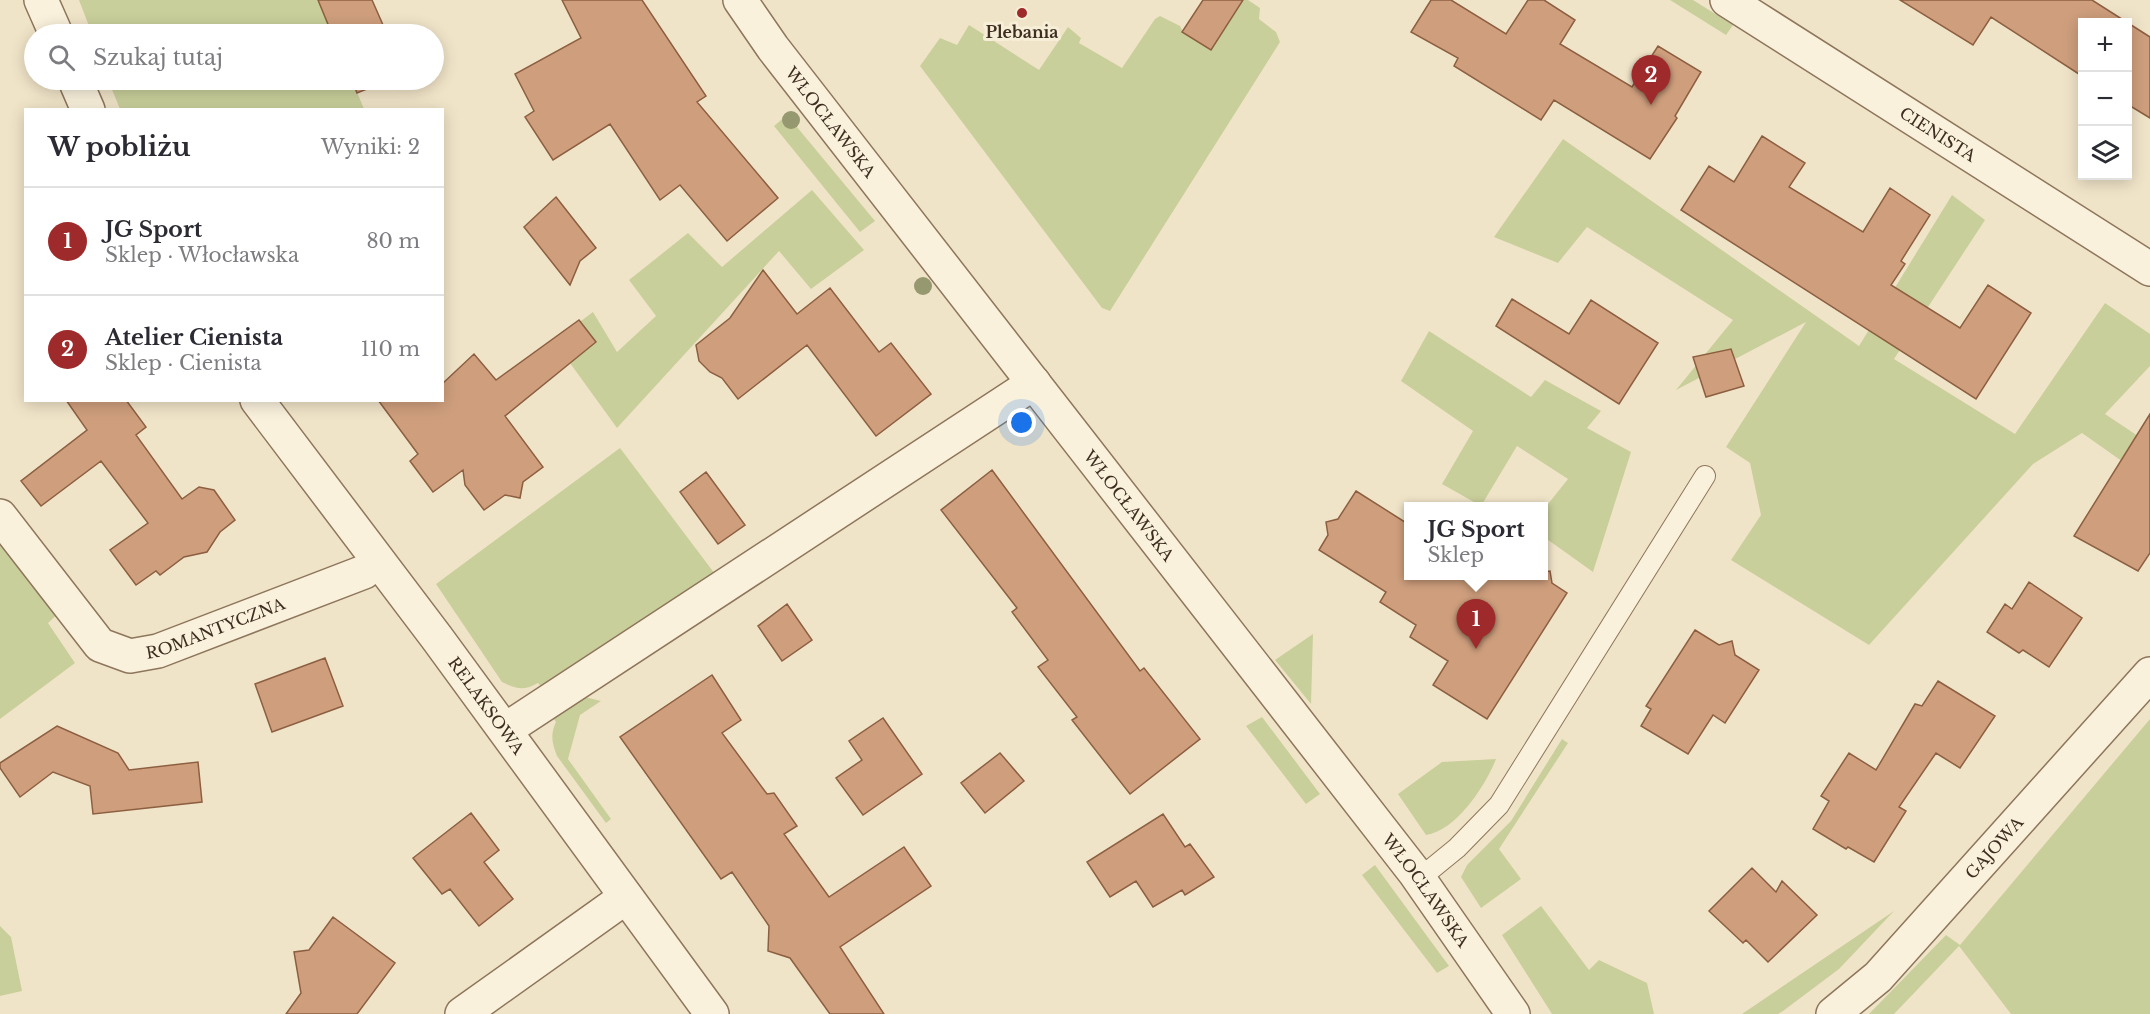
<!DOCTYPE html>
<html lang="pl">
<meta charset="utf-8">
<style>
body{margin:0;font-family:"Libre Baskerville",serif;background:#f7f7f7;color:#2b2b33}
.controls{position:absolute;right:18px;top:18px;display:grid;overflow:hidden;border-radius:0px;box-shadow:0 3px 15px #0003}
.controls button{width:54px;height:54px;display:grid;place-items:center;padding:0;border:0;border-bottom:2px solid #e1e1e2;background:#fff;color:#2b2b33;font:30px sans-serif}
.you{position:absolute;left:1022px;top:423px;width:21px;height:21px;margin:-15px;border:4px solid #fff;border-radius:50%;background:#1a73e8;box-shadow:0 0 0 9px #1a73e833}
.badge{display:grid;place-items:center;width:39px;height:39px;border-radius:50%;background:#9e2a2b;color:#fff;font-size:20px;font-weight:700}
.pin{position:absolute;translate:-50% -50px;filter:drop-shadow(0 2px 3px #0008)}
.pin::after{content:'';position:absolute;top:32px;width:21px;height:18px;background:inherit;clip-path:polygon(0 0,100% 0,50% 100%)}
.popup{position:absolute;left:1404px;top:502px;width:144px;height:78px;box-sizing:border-box;display:grid;place-content:center;border-radius:0px;background:#fff;filter:drop-shadow(0 2px 4px #0005);font-size:20px;white-space:nowrap;color:#7c7c81}
.popup b{font-size:22px;color:#2b2b33}
.popup::after{content:'';position:absolute;left:50%;top:100%;margin-left:-12px;border:12px solid transparent;border-top-color:#fff}
.list{margin:0;padding:0;list-style:none}
h2{display:flex;justify-content:space-between;align-items:center;height:78px;margin:0;padding:0 24px;font-size:26px}
h2 small{font-size:20px;font-weight:400;color:#7c7c81}
.list li{display:grid;grid-template-columns:39px 1fr auto;gap:18px;align-items:center;box-sizing:border-box;height:108px;padding:0 24px;border-top:2px solid #e1e1e2}
.list b{display:block;font-size:22px;white-space:nowrap}
.list p{margin:0;font-size:20px;white-space:nowrap;color:#7c7c81}
.list em{font-size:20px;font-style:normal;color:#7c7c81}
.icon{flex:none;width:33px;height:33px;fill:none;stroke:currentColor;stroke-width:2;stroke-linecap:round;stroke-linejoin:round}
.map{position:relative;flex:none;width:2150px;height:1014px;overflow:hidden}
.search{position:absolute;background:#fff;box-shadow:0 3px 15px #0003;left:24px;top:24px;width:420px;height:66px;display:flex;align-items:center;gap:15px;box-sizing:border-box;padding:0 21px;border-radius:33px;color:#7c7c81;font-size:22px}
.panel{position:absolute;background:#fff;box-shadow:0 3px 15px #0003;left:24px;top:108px;width:420px;height:294px;border-radius:0px}
.map>svg:first-child{display:block}
.green{fill:#c9cf9b}
.building{fill:#cf9f7d;stroke:#8d5f41;stroke-width:1.5}
.lines{fill:none;stroke-linecap:round;stroke-linejoin:round}
.lane-casing{stroke:#8d765c;stroke-width:22}
.street-casing{stroke:#8d765c;stroke-width:36}
.lane{stroke:#faf1dc;stroke-width:20}
.street{stroke:#faf1dc;stroke-width:33}
.tree{fill:#96986f}
.poi-dot{fill:#9e2a2b;stroke:#f7eed8;stroke-width:2}
.labels{text-anchor:middle;dominant-baseline:central;stroke-width:6;stroke-linejoin:round;paint-order:stroke}
.poi-label{font-size:16px;font-weight:bold;fill:#3d2e20;stroke:#f7eed8}
.street-label{font-size:16px;fill:#3d2e20;stroke:#f7eed8}
</style>
<div class="map">
<svg width="2150" height="1014" viewBox="0 0 2150 1014">
<rect width="100%" height="100%" fill="#f0e4c8"/>
<path class="green" d="M 79,0 L 318,0 L 333,34 L 92,34 Z
M 1208,0 L 1248,0 L 1260,8 L 1259,19 L 1276,32 L 1280,42 L 1110,311 L 1102,308 L 920,66 L 940,38 L 957,45 L 969,25 L 1039,70 L 1068,27 L 1081,38 L 1079,43 L 1122,68 L 1155,19 L 1160,16 L 1180,26 L 1183,32 L 1211,50 L 1232,16 Z
M 1670,0 L 1693,0 L 1733,25 L 1726,35 Z
M 108,80 L 352,80 L 364,109 L 120,109 Z
M 787,115 L 875,221 L 860,232 L 774,126 Z
M 1563,139 L 1859,346 L 1952,195 L 1985,220 L 1894,359 L 2015,434 L 2105,303 L 2150,334 L 2150,366 L 2105,414 L 2150,444 L 2150,481 L 2082,433 L 2033,464 L 1869,645 L 1731,560 L 1761,515 L 1750,463 L 1726,447 L 1806,322 L 1676,390 L 1733,320 L 1587,227 L 1558,263 L 1494,237 Z
M 812,190 L 864,250 L 811,289 L 779,251 L 617,428 L 554,341 L 593,312 L 617,352 L 656,316 L 629,280 L 688,233 L 722,267 Z
M 1429,331 L 1531,397 L 1545,380 L 1601,411 L 1587,428 L 1631,452 L 1593,572 L 1544,537 L 1544,509 L 1568,479 L 1517,446 L 1481,506 L 1442,484 L 1473,431 L 1401,381 Z
M 620,448 L 718,578 L 545,692 L 538,683 C 524,691 516,689 502,682 L 436,584 Z
M 0,536 L 60,612 L 48,623 L 75,663 L 0,719 Z
M 1313,634 L 1311,704 L 1275,660 Z
M 577,695 L 601,701 L 580,715 L 568,759 L 611,819 L 606,823 L 557,756 C 552,743 550,735 556,722 L 551,715 Z
M 1262,717 L 1320,794 L 1306,804 L 1246,726 Z
M 2150,719 L 2150,1014 L 2011,1014 L 1959,946 L 1894,1014 L 1869,1014 L 1946,935 L 1960,945 Z
M 1562,739 L 1568,743 L 1499,849 L 1521,879 L 1481,908 L 1461,877 L 1467,865 L 1511,821 Z
M 1496,759 C 1486,785 1456,831 1426,835 L 1398,794 L 1442,762 Z
M 1375,865 L 1449,966 L 1437,973 L 1362,875 Z
M 1541,906 L 1589,970 L 1599,960 L 1647,983 L 1654,1014 L 1552,1014 L 1502,935 Z
M 1894,911 L 1839,969 L 1783,1011 L 1778,1014 L 1742,1014 Z
M 0,926 L 11,937 L 22,991 L 0,996 Z"/>
<path class="building" d="M 318,0 L 372,0 L 387,34 L 332,34 Z
M 562,0 L 642,0 L 706,96 L 697,102 L 778,198 L 727,241 L 680,185 L 660,200 L 610,124 L 553,160 L 525,117 L 534,111 L 515,74 L 581,38 Z
M 1203,0 L 1243,0 L 1211,50 L 1182,32 Z
M 1431,0 L 1451,0 L 1506,34 L 1528,0 L 1544,0 L 1575,20 L 1560,44 L 1632,87 L 1658,46 L 1701,72 L 1675,116 L 1677,118 L 1650,159 L 1554,100 L 1541,120 L 1454,66 L 1458,58 L 1411,32 Z
M 1900,0 L 2092,0 L 2150,37 L 2150,118 L 2127,104 L 2127,22 L 2082,22 L 2082,76 L 1991,17 L 1973,45 Z
M 352,80 L 389,80 L 357,93 Z
M 1762,136 L 1805,163 L 1789,187 L 1863,232 L 1890,188 L 1930,215 L 1901,261 L 1905,264 L 1891,285 L 1960,328 L 1988,285 L 2031,313 L 1976,399 L 1681,210 L 1709,166 L 1734,182 Z
M 556,197 L 596,248 L 580,261 L 570,285 L 524,227 Z
M 763,270 L 797,314 L 830,288 L 879,352 L 891,343 L 931,394 L 876,436 L 807,345 L 738,399 L 722,378 L 710,372 L 699,361 L 696,345 L 730,318 Z
M 1512,299 L 1569,334 L 1591,300 L 1658,343 L 1619,404 L 1496,326 Z
M 579,320 L 596,342 L 505,416 L 543,467 L 523,482 L 520,498 L 505,495 L 484,510 L 465,485 L 463,470 L 433,492 L 410,461 L 418,454 L 378,400 L 442,400 L 442,384 L 474,354 L 496,380 Z
M 1731,349 L 1744,386 L 1706,397 L 1693,357 Z
M 66,400 L 126,400 L 146,427 L 136,435 L 182,499 L 199,487 L 214,490 L 235,520 L 220,532 L 207,552 L 184,557 L 160,575 L 156,571 L 136,585 L 110,550 L 148,523 L 101,461 L 41,506 L 21,481 L 87,430 Z
M 2150,414 L 2150,553 L 2138,571 L 2074,536 Z
M 992,470 L 1140,671 L 1144,668 L 1200,739 L 1130,794 L 1072,720 L 1077,717 L 1038,667 L 1048,660 L 1012,612 L 1017,608 L 941,510 Z
M 706,472 L 745,525 L 718,544 L 680,492 Z
M 1356,491 L 1408,524 L 1408,576 L 1544,576 L 1544,572 L 1550,571 L 1552,583 L 1567,593 L 1487,719 L 1433,685 L 1448,661 L 1410,637 L 1416,625 L 1380,602 L 1386,592 L 1319,550 L 1328,535 L 1326,522 L 1338,519 Z
M 2029,582 L 2082,618 L 2049,667 L 2023,650 L 2019,653 L 1987,632 L 2005,604 L 2012,609 Z
M 787,604 L 812,640 L 782,661 L 758,626 Z
M 1695,630 L 1719,645 L 1732,641 L 1735,655 L 1759,670 L 1725,723 L 1713,715 L 1688,754 L 1641,726 L 1651,709 L 1646,706 Z
M 325,658 L 343,706 L 272,732 L 255,684 Z
M 712,675 L 741,720 L 722,733 L 767,794 L 774,793 L 797,826 L 784,834 L 829,897 L 904,847 L 931,886 L 840,947 L 884,1014 L 830,1014 L 790,958 L 768,951 L 769,926 L 732,872 L 721,879 L 620,737 Z
M 1938,681 L 1995,716 L 1960,768 L 1936,753 L 1899,807 L 1906,811 L 1874,862 L 1848,847 L 1846,849 L 1813,829 L 1829,801 L 1821,796 L 1849,753 L 1876,770 L 1915,704 L 1922,706 Z
M 883,718 L 922,774 L 863,815 L 836,778 L 862,760 L 849,741 Z
M 57,726 L 118,753 L 129,770 L 198,762 L 202,802 L 93,814 L 90,786 L 53,772 L 20,797 L 0,768 L 0,763 Z
M 1000,753 L 1024,781 L 985,813 L 961,783 Z
M 471,813 L 499,850 L 484,862 L 513,899 L 479,926 L 450,889 L 442,894 L 413,858 Z
M 1163,814 L 1185,847 L 1190,844 L 1214,877 L 1185,895 L 1182,890 L 1153,907 L 1136,881 L 1110,897 L 1087,862 Z
M 1752,868 L 1776,892 L 1782,881 L 1817,915 L 1768,962 L 1746,940 L 1743,943 L 1709,911 Z
M 333,917 L 395,963 L 357,1014 L 286,1014 L 301,993 L 294,952 L 309,950 Z"/>
<g class="lines">
<defs>
<path id="lane" d="M 1419,879 L 1457,848 L 1499,805 L 1705,476"/>
<g id="street">
<path d="M 41,0 L 56,34"/>
<path id="s1" d="M 740,0 L 773,48 L 1415,873 L 1513,1014"/>
<path id="s2" d="M 1727,0 L 2150,269"/>
<path d="M 75,80 L 88,110"/>
<path id="s3" d="M 257,400 L 437,638 L 712,1014"/>
<path id="s4" d="M 0,516 L 100,645 L 130,656 L 158,651 L 364,572 L 378,561"/>
<path d="M 505,730 L 1034,383"/>
<path d="M 462,1014 L 626,897"/>
<path id="s5" d="M 1833,1014 L 1878,977 L 2150,674"/>
</g>
</defs>
<use href="#lane" class="lane-casing"/>
<use href="#street" class="street-casing"/>
<use href="#lane" class="lane"/>
<use href="#street" class="street"/>
</g>
<g class="tree">
<circle cx="791" cy="120" r="9"/>
<circle cx="923" cy="286" r="9"/>
</g>
<circle class="poi-dot" cx="1022" cy="13" r="6"/>
<g class="labels">
<g class="poi-label">
<text x="1022" y="32">Plebania</text>
</g>
<g class="street-label">
<text stroke="none"><textPath href="#s1" startOffset="152">WŁOCŁAWSKA</textPath></text>
<text stroke="none"><textPath href="#s2" startOffset="250">CIENISTA</textPath></text>
<text stroke="none"><textPath href="#s1" startOffset="638">WŁOCŁAWSKA</textPath></text>
<text stroke="none"><textPath href="#s4" startOffset="285">ROMANTYCZNA</textPath></text>
<text stroke="none"><textPath href="#s3" startOffset="382">RELAKSOWA</textPath></text>
<text stroke="none"><textPath href="#s5" startOffset="232">GAJOWA</textPath></text>
<text stroke="none"><textPath href="#s1" startOffset="1124">WŁOCŁAWSKA</textPath></text>
</g>
</g>
</svg>
<div class="controls">
<button>+</button>
<button>−</button>
<button><svg class="icon" aria-label="layers" viewBox="0 0 24 24"><path d="M12 4l9 5-9 5-9-5zM3 14l9 5 9-5"/></svg></button>
</div>
<div class="you"></div>
<div class="pin badge" style="left:1476px;top:649px">1</div>
<div class="popup"><b>JG Sport</b>Sklep</div>
<div class="pin badge" style="left:1651px;top:105px">2</div>
<div class="search"><svg class="icon" aria-label="search" viewBox="0 0 24 24"><circle cx="10" cy="10" r="6"/><path d="M15 15l6 6"/></svg>Szukaj tutaj</div>
<section class="panel">
<h2>W pobliżu<small>Wyniki: 2</small></h2>
<ul class="list">
<li><span class="badge">1</span><div><b>JG Sport</b><p>Sklep · Włocławska</p></div><em>80 m</em></li>
<li><span class="badge">2</span><div><b>Atelier Cienista</b><p>Sklep · Cienista</p></div><em>110 m</em></li>
</ul>
</section>
</div>
